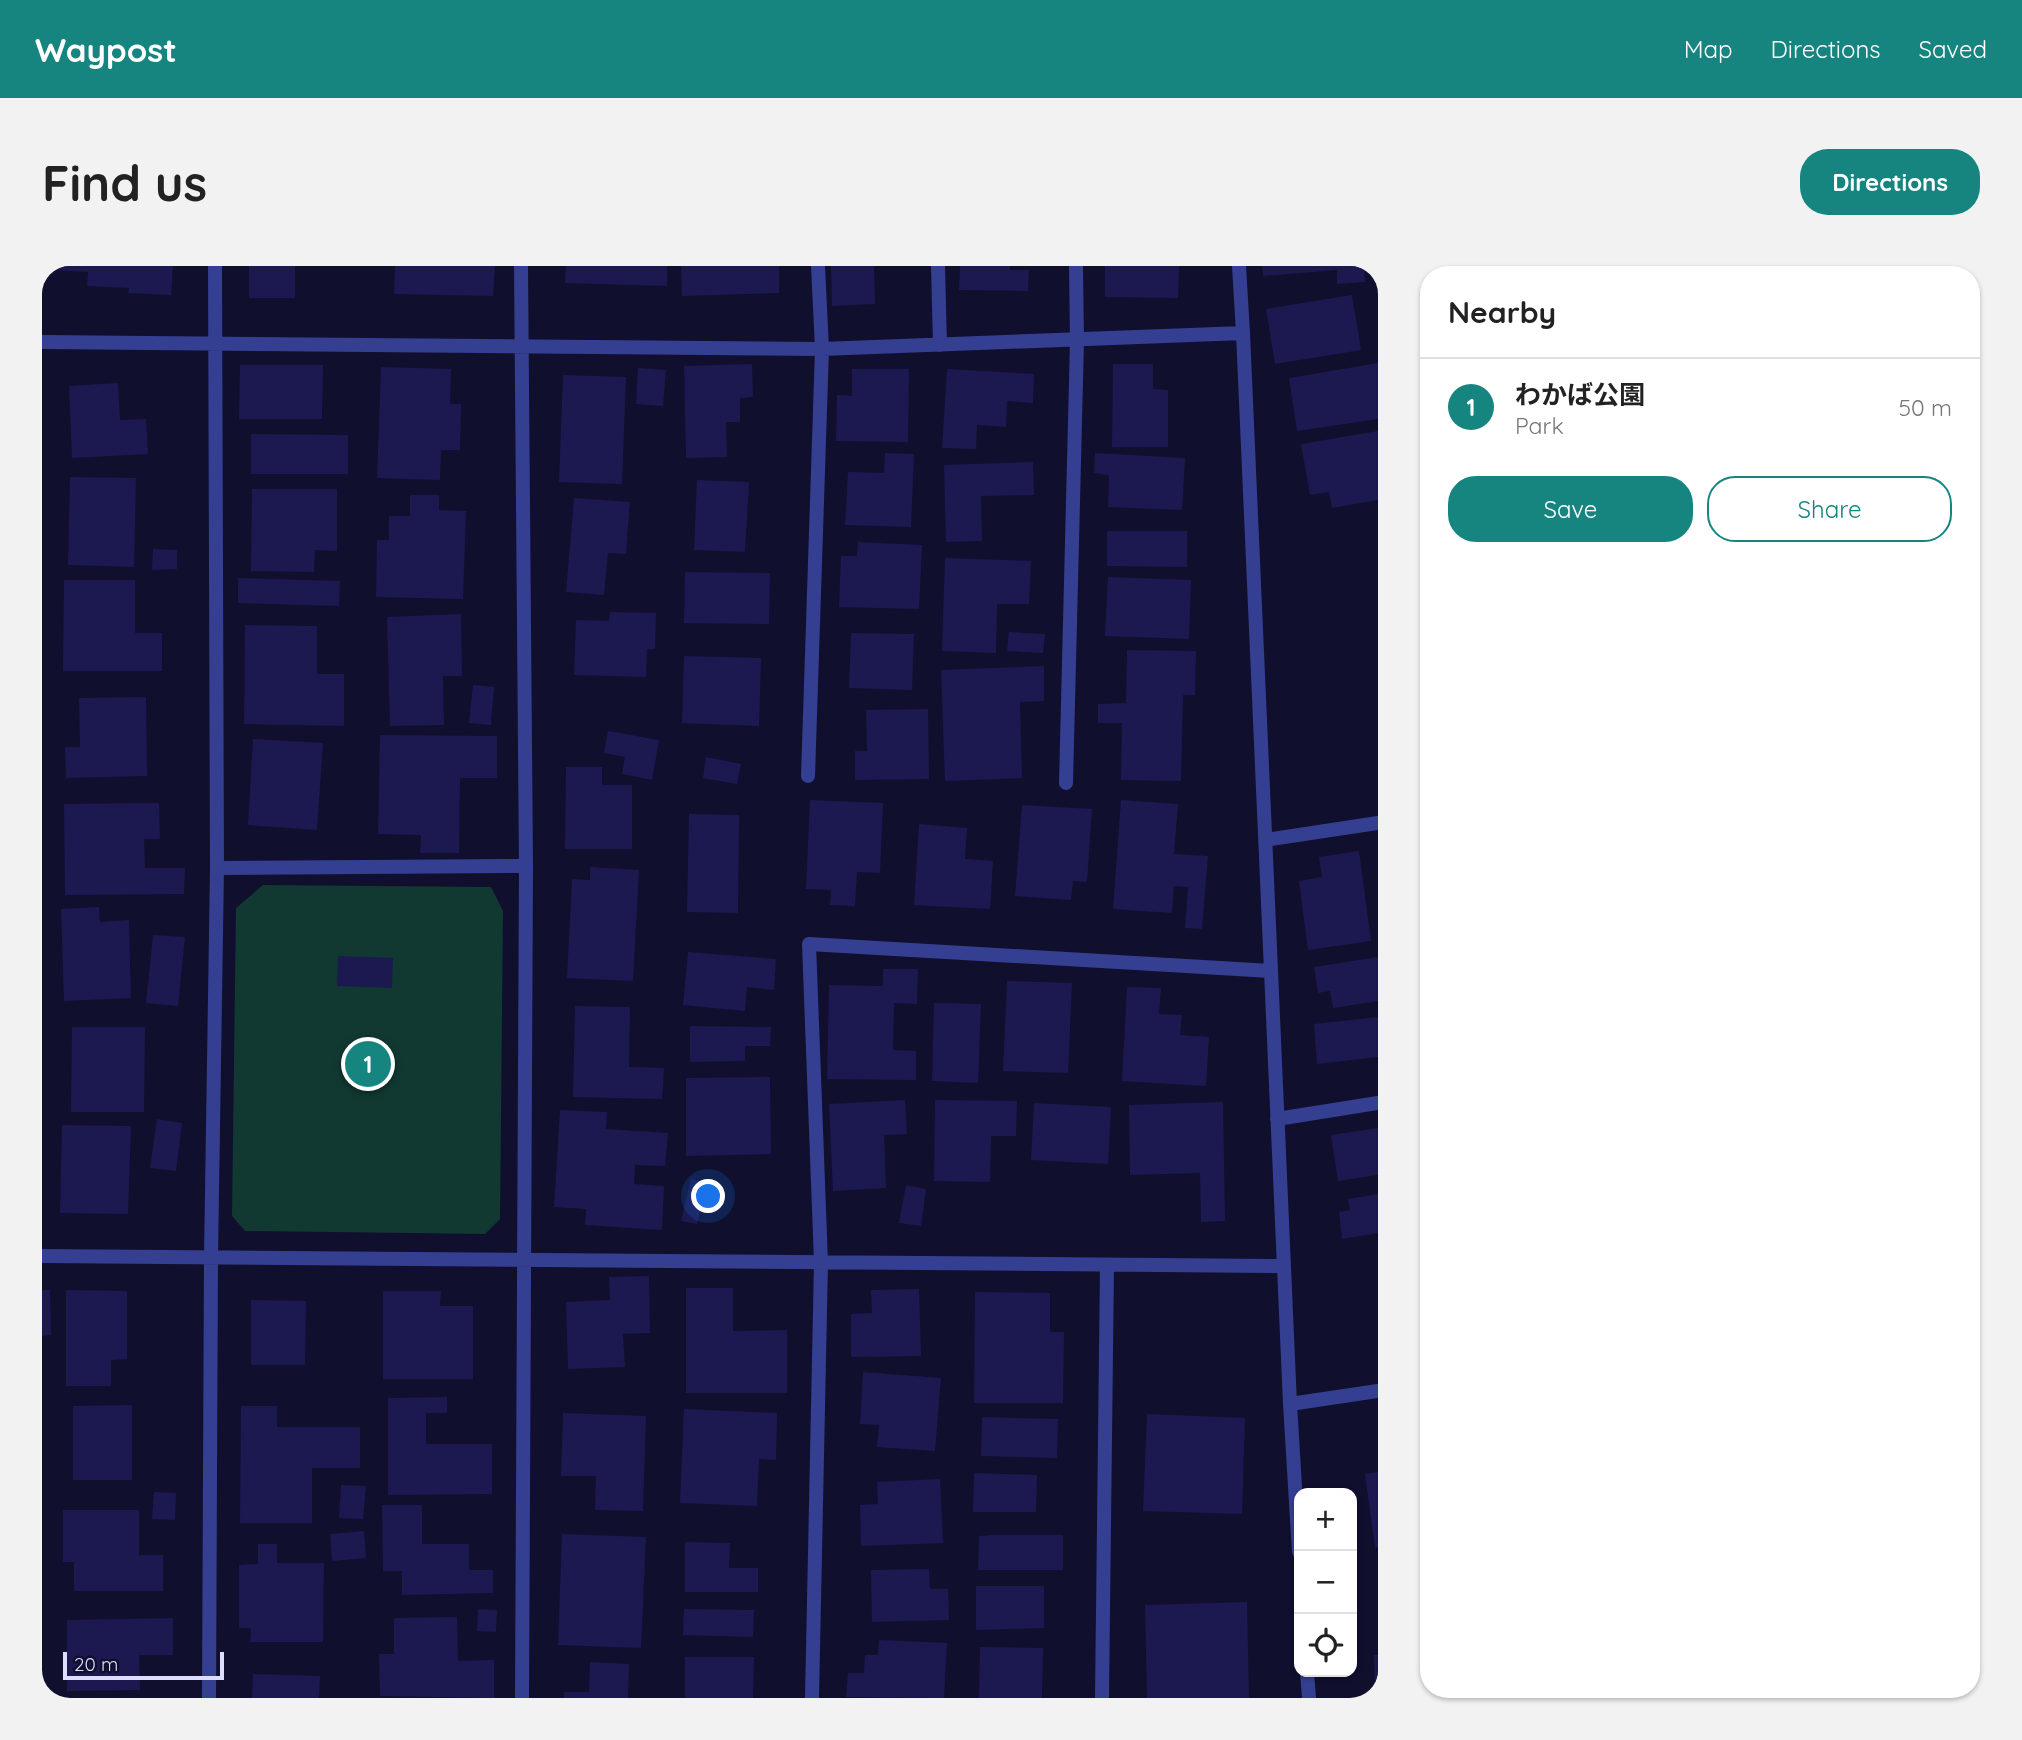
<!DOCTYPE html>
<meta charset="utf-8">
<style>
body{margin:0;font-family:Quicksand,"Noto Sans JP",sans-serif;background:#f2f2f2;color:#222}
.controls{position:absolute;right:21px;bottom:21px;display:grid;overflow:hidden;border-radius:14px;box-shadow:0 2px 5px #0004}
.controls button{width:63px;height:63px;display:grid;place-items:center;padding:0;border:0;border-bottom:2px solid #e0e0e0;background:#fff;color:#222;font:35px sans-serif}
.scale{position:absolute;left:21px;bottom:18px;width:161px;box-sizing:border-box;padding-left:7px;border:4px solid #dcddff;border-top:0;font-size:19px;line-height:24px;white-space:nowrap;color:#dcddff;-webkit-text-stroke:5px #100f2e;paint-order:stroke}
.you{position:absolute;left:667px;top:931px;width:24px;height:24px;margin:-18px;border:5px solid #fff;border-radius:50%;background:#1a73e8;box-shadow:0 0 0 10px #1a73e833}
.badge{display:grid;place-items:center;width:46px;height:46px;border-radius:50%;background:#168580;color:#fff;font-size:23px;font-weight:700}
.pin{position:absolute;translate:-50% -50%;border:4px solid #fff;box-shadow:0 2px 7px #0006}
.list{margin:0;padding:0;list-style:none}
h2{display:flex;justify-content:space-between;align-items:center;height:91px;margin:0;padding:0 28px;font-size:30px}
h2 small{font-size:23px;font-weight:400;color:#767676}
.list li{display:grid;grid-template-columns:46px 1fr auto;gap:21px;align-items:center;box-sizing:border-box;height:98px;padding:0 28px;border-top:2px solid #e0e0e0}
.list b{display:block;font-size:26px;white-space:nowrap}
.list p{margin:0;font-size:23px;white-space:nowrap;color:#767676}
.list em{font-size:23px;font-style:normal;color:#767676}
.actions{display:flex;gap:14px;padding:21px 28px}
.actions a{flex:1;padding:16px 0;border:2px solid #168580;border-radius:28px;text-align:center;font-size:24px;color:#168580}
.actions .main{background:#168580;color:#fff}
.icon{flex:none;width:38px;height:38px;fill:none;stroke:currentColor;stroke-width:2;stroke-linecap:round;stroke-linejoin:round}
.map{position:relative;flex:none;width:1336px;height:1432px;overflow:hidden;border-radius:28px}
header{display:flex;align-items:center;gap:42px;box-sizing:border-box;height:98px;padding:0 35px;background:#168580;color:#fff}
header strong{font-size:33px}
nav{display:flex;gap:38px;margin-inline-start:auto;font-size:24px}
.intro{display:flex;align-items:center;justify-content:space-between;box-sizing:border-box;height:168px;padding:0 42px}
h1{margin:0;font-size:49px}
.button{padding:18px 32px;border-radius:28px;background:#168580;color:#fff;font-size:24px;font-weight:700}
main{display:flex;gap:42px;padding:0 42px}
aside{flex:1;background:#fff;border-radius:28px;box-shadow:0 2px 5px #0004}
.map>svg:first-child{display:block}
.green{fill:#113932}
.building{fill:#1c1951}
.lines{fill:none;stroke-linecap:round;stroke-linejoin:round}
.minor{stroke:#353f92;stroke-width:14}
</style>
<header>
<strong>Waypost</strong>
<nav><a>Map</a><a>Directions</a><a>Saved</a></nav>
</header>
<div class="intro"><h1>Find us</h1><a class="button">Directions</a></div>
<main>
<div class="map">
<svg width="1336" height="1432" viewBox="0 0 1336 1432">
<rect width="100%" height="100%" fill="#100f2e"/>
<path class="green" d="M 221,619 L 449,621 L 461,645 L 458,953 L 443,968 L 203,965 L 190,950 L 194,642 Z"/>
<path class="building" d="M 7,0 L 131,0 L 129,29 L 86,27 L 87,22 L 45,20 L 46,6 L 7,4 Z
M 207,0 L 253,0 L 253,32 L 207,32 Z
M 353,0 L 453,0 L 451,30 L 352,28 Z
M 524,0 L 625,0 L 625,20 L 523,17 Z
M 639,0 L 737,0 L 737,27 L 640,30 Z
M 789,0 L 832,0 L 833,38 L 790,40 Z
M 918,0 L 968,0 L 968,4 L 987,4 L 986,25 L 917,24 Z
M 1063,0 L 1137,0 L 1136,32 L 1063,31 Z
M 1220,0 L 1322,0 L 1323,16 L 1295,18 L 1295,4 L 1221,10 Z
M 1310,29 L 1319,84 L 1233,98 L 1224,43 Z
M 1336,97 L 1336,153 L 1255,165 L 1247,112 Z
M 710,98 L 711,131 L 698,132 L 698,156 L 684,156 L 685,191 L 644,192 L 642,100 Z
M 1071,98 L 1111,98 L 1111,123 L 1126,124 L 1126,181 L 1070,181 Z
M 198,99 L 281,99 L 280,153 L 197,153 Z
M 339,101 L 409,103 L 408,138 L 419,138 L 418,184 L 399,184 L 398,214 L 335,212 Z
M 596,102 L 624,104 L 621,140 L 594,138 Z
M 810,103 L 867,103 L 866,176 L 794,175 L 795,129 L 810,130 Z
M 905,103 L 992,108 L 991,137 L 965,135 L 964,161 L 935,159 L 934,183 L 900,182 Z
M 521,109 L 584,111 L 580,218 L 517,216 Z
M 76,117 L 78,154 L 104,153 L 106,188 L 30,192 L 27,120 Z
M 1336,165 L 1336,234 L 1290,242 L 1287,226 L 1268,229 L 1259,178 Z
M 209,168 L 306,169 L 306,208 L 209,208 Z
M 843,187 L 872,188 L 869,261 L 803,259 L 806,206 L 842,207 Z
M 1053,187 L 1143,192 L 1140,244 L 1066,241 L 1067,209 L 1052,207 Z
M 991,196 L 992,229 L 939,230 L 940,275 L 904,276 L 902,199 Z
M 28,211 L 94,212 L 92,301 L 26,299 Z
M 655,214 L 707,216 L 703,286 L 652,284 Z
M 210,223 L 295,223 L 295,285 L 273,284 L 272,306 L 209,305 Z
M 368,229 L 397,229 L 397,244 L 424,245 L 421,333 L 334,331 L 335,274 L 347,274 L 347,250 L 368,250 Z
M 532,232 L 588,236 L 584,288 L 566,287 L 562,329 L 524,326 Z
M 1065,265 L 1145,265 L 1145,301 L 1065,300 Z
M 816,276 L 880,279 L 877,343 L 797,341 L 799,290 L 815,290 Z
M 111,283 L 135,284 L 135,303 L 110,304 Z
M 903,292 L 989,295 L 987,338 L 955,338 L 954,387 L 900,385 Z
M 643,306 L 728,307 L 727,358 L 642,357 Z
M 1066,311 L 1149,314 L 1147,373 L 1063,370 Z
M 196,312 L 298,315 L 297,340 L 196,337 Z
M 22,314 L 93,314 L 93,367 L 120,367 L 120,405 L 21,405 Z
M 568,346 L 614,347 L 613,383 L 605,383 L 604,411 L 532,409 L 534,354 L 567,355 Z
M 419,348 L 420,410 L 401,410 L 402,459 L 348,460 L 345,351 Z
M 203,359 L 275,360 L 275,408 L 302,408 L 302,460 L 202,458 Z
M 967,366 L 1003,368 L 1001,387 L 965,385 Z
M 809,367 L 872,368 L 870,424 L 807,422 Z
M 1085,384 L 1154,385 L 1153,429 L 1141,429 L 1139,515 L 1079,514 L 1080,457 L 1056,457 L 1056,438 L 1084,437 Z
M 642,390 L 719,392 L 717,460 L 640,457 Z
M 1002,400 L 1002,435 L 978,436 L 980,512 L 903,515 L 899,404 Z
M 431,419 L 452,421 L 449,459 L 427,457 Z
M 104,431 L 105,510 L 24,512 L 23,481 L 38,481 L 37,432 Z
M 886,443 L 887,513 L 813,514 L 813,485 L 825,485 L 824,444 Z
M 566,465 L 617,474 L 610,514 L 580,508 L 583,491 L 562,487 Z
M 338,469 L 455,470 L 455,512 L 418,512 L 417,587 L 378,587 L 379,569 L 336,568 Z
M 211,473 L 281,477 L 275,564 L 206,559 Z
M 664,491 L 699,498 L 695,518 L 661,512 Z
M 524,501 L 560,501 L 560,519 L 590,519 L 590,583 L 523,583 Z
M 768,534 L 841,537 L 838,607 L 815,606 L 813,640 L 788,639 L 789,624 L 764,623 Z
M 1079,534 L 1136,538 L 1132,588 L 1166,590 L 1160,663 L 1143,662 L 1146,621 L 1132,620 L 1130,647 L 1071,643 Z
M 117,537 L 118,573 L 102,573 L 103,602 L 143,602 L 142,628 L 23,629 L 22,538 Z
M 980,539 L 1050,543 L 1045,616 L 1031,615 L 1029,634 L 973,630 Z
M 647,548 L 697,549 L 696,647 L 645,646 Z
M 877,558 L 925,562 L 923,593 L 951,595 L 948,643 L 872,639 Z
M 1317,585 L 1329,675 L 1266,684 L 1257,615 L 1280,611 L 1277,591 Z
M 548,601 L 597,604 L 591,715 L 525,712 L 530,613 L 548,614 Z
M 57,641 L 58,656 L 87,654 L 89,732 L 22,735 L 19,643 Z
M 111,669 L 143,671 L 136,740 L 104,737 Z
M 646,686 L 734,693 L 732,724 L 705,721 L 703,745 L 641,739 Z
M 296,690 L 351,692 L 350,722 L 295,720 Z
M 1336,691 L 1336,735 L 1291,742 L 1288,725 L 1276,727 L 1272,701 Z
M 841,703 L 876,703 L 875,738 L 852,737 L 851,784 L 874,785 L 874,814 L 785,813 L 787,719 L 841,720 Z
M 965,715 L 1030,717 L 1026,807 L 961,805 Z
M 1085,721 L 1119,722 L 1117,748 L 1140,749 L 1138,769 L 1167,771 L 1164,820 L 1080,815 Z
M 892,737 L 939,738 L 936,817 L 890,815 Z
M 533,740 L 588,741 L 587,801 L 622,802 L 620,833 L 531,831 Z
M 1336,751 L 1336,791 L 1275,798 L 1272,758 Z
M 648,760 L 729,761 L 728,780 L 703,780 L 703,795 L 648,796 Z
M 30,761 L 103,761 L 102,846 L 29,846 Z
M 728,811 L 729,888 L 644,890 L 644,812 Z
M 863,834 L 865,868 L 842,869 L 844,922 L 791,925 L 787,838 Z
M 893,834 L 975,835 L 974,870 L 949,870 L 948,916 L 892,915 Z
M 1181,836 L 1183,955 L 1159,956 L 1158,907 L 1088,909 L 1087,839 Z
M 992,837 L 1069,841 L 1066,898 L 989,894 Z
M 518,844 L 565,846 L 564,863 L 626,867 L 623,900 L 593,899 L 592,918 L 622,920 L 620,964 L 543,959 L 544,943 L 512,941 Z
M 115,853 L 140,857 L 134,905 L 108,902 Z
M 20,859 L 89,860 L 86,948 L 18,947 Z
M 1336,862 L 1336,909 L 1296,915 L 1289,869 Z
M 649,913 L 665,916 L 655,958 L 639,955 Z
M 864,919 L 884,923 L 879,960 L 857,957 Z
M 1336,928 L 1336,967 L 1300,973 L 1297,946 L 1308,944 L 1306,933 Z
M 607,1010 L 608,1067 L 581,1068 L 583,1101 L 526,1103 L 524,1036 L 568,1034 L 567,1011 Z
M 644,1022 L 691,1022 L 691,1065 L 745,1064 L 745,1127 L 644,1127 Z
M 877,1023 L 879,1090 L 809,1091 L 809,1048 L 830,1047 L 829,1024 Z
M 0,1024 L 8,1024 L 9,1069 L 0,1070 Z
M 24,1024 L 85,1025 L 85,1093 L 69,1094 L 69,1120 L 24,1120 Z
M 341,1025 L 399,1025 L 398,1040 L 431,1040 L 431,1113 L 341,1113 Z
M 933,1026 L 1008,1027 L 1008,1066 L 1022,1066 L 1021,1137 L 932,1137 Z
M 209,1034 L 264,1035 L 263,1099 L 209,1099 Z
M 821,1106 L 899,1112 L 893,1185 L 835,1181 L 837,1159 L 818,1158 Z
M 405,1131 L 405,1147 L 384,1147 L 384,1178 L 450,1178 L 450,1228 L 346,1229 L 346,1132 Z
M 90,1139 L 90,1214 L 31,1214 L 31,1140 Z
M 199,1140 L 235,1140 L 235,1161 L 318,1161 L 318,1202 L 270,1202 L 270,1257 L 198,1257 Z
M 642,1143 L 735,1147 L 734,1194 L 717,1193 L 715,1240 L 638,1237 Z
M 521,1147 L 604,1150 L 601,1245 L 553,1244 L 554,1210 L 519,1210 Z
M 1105,1148 L 1203,1152 L 1200,1248 L 1101,1245 Z
M 940,1151 L 1016,1153 L 1015,1192 L 939,1190 Z
M 1336,1206 L 1336,1281 L 1333,1282 L 1323,1208 Z
M 932,1207 L 995,1209 L 994,1246 L 931,1246 Z
M 898,1213 L 901,1277 L 819,1280 L 818,1239 L 836,1238 L 835,1216 Z
M 299,1219 L 324,1220 L 321,1253 L 297,1252 Z
M 112,1226 L 134,1227 L 133,1254 L 110,1253 Z
M 340,1239 L 380,1239 L 380,1278 L 427,1278 L 427,1304 L 451,1304 L 451,1327 L 360,1329 L 360,1305 L 341,1305 Z
M 21,1244 L 97,1244 L 97,1289 L 121,1289 L 121,1325 L 32,1325 L 32,1296 L 21,1296 Z
M 322,1265 L 324,1292 L 290,1295 L 288,1268 Z
M 520,1268 L 604,1271 L 599,1382 L 516,1379 Z
M 949,1269 L 1021,1269 L 1021,1304 L 936,1304 L 937,1270 Z
M 643,1276 L 688,1277 L 687,1302 L 716,1302 L 716,1326 L 643,1326 Z
M 216,1278 L 235,1278 L 235,1297 L 282,1297 L 281,1376 L 208,1376 L 209,1362 L 197,1362 L 197,1299 L 216,1298 Z
M 887,1303 L 888,1323 L 906,1323 L 907,1354 L 830,1356 L 829,1304 Z
M 934,1320 L 1002,1320 L 1002,1362 L 934,1364 Z
M 1205,1336 L 1207,1432 L 1105,1432 L 1103,1339 Z
M 436,1343 L 455,1344 L 454,1366 L 435,1365 Z
M 642,1343 L 712,1344 L 711,1371 L 641,1369 Z
M 415,1351 L 416,1395 L 452,1394 L 452,1432 L 338,1430 L 337,1388 L 352,1388 L 352,1352 Z
M 131,1352 L 131,1389 L 97,1389 L 98,1424 L 25,1425 L 25,1354 Z
M 837,1374 L 905,1377 L 902,1432 L 804,1431 L 806,1407 L 822,1407 L 823,1389 L 836,1389 Z
M 938,1381 L 1001,1382 L 1000,1432 L 937,1432 Z
M 1332,1389 L 1336,1389 L 1336,1432 L 1333,1432 Z
M 643,1391 L 712,1391 L 711,1432 L 643,1432 Z
M 548,1396 L 587,1398 L 586,1432 L 522,1432 L 522,1426 L 547,1426 Z
M 211,1408 L 278,1410 L 277,1432 L 210,1432 Z"/>
<g class="lines">
<path class="minor" d="M 479,0 L 484,600 L 480,1432
M 896,0 L 898,79
M 1197,0 L 1201,67 L 1248,1138 L 1257,1286
M 0,76 L 780,83 L 1201,67
M 766,510 L 780,83 L 776,0
M 1024,517 L 1035,75 L 1034,0
M 1223,574 L 1336,557
M 175,602 L 484,600
M 1235,853 L 1336,837
M 0,990 L 1242,1000
M 1248,1138 L 1336,1125
M 1265,1406 L 1267,1432
M 167,1432 L 169,991 L 175,602 L 173,0
M 770,1432 L 779,996 L 767,678 L 1229,705
M 1060,1432 L 1065,999"/>
</g>
</svg>
<div class="controls">
<button>+</button>
<button>−</button>
<button><svg class="icon" aria-label="locate" viewBox="0 0 24 24"><circle cx="12" cy="12" r="6"/><path d="M12 2v4M12 18v4M2 12h4M18 12h4"/></svg></button>
</div>
<div class="scale">20 m</div>
<div class="you"></div>
<div class="pin badge" style="left:326px;top:798px">1</div>
</div>
<aside>
<h2>Nearby<small></small></h2>
<ul class="list">
<li><span class="badge">1</span><div><b>わかば公園</b><p>Park</p></div><em>50 m</em></li>
</ul>
<div class="actions"><a class="main">Save</a><a>Share</a></div>
</aside>
</main>
